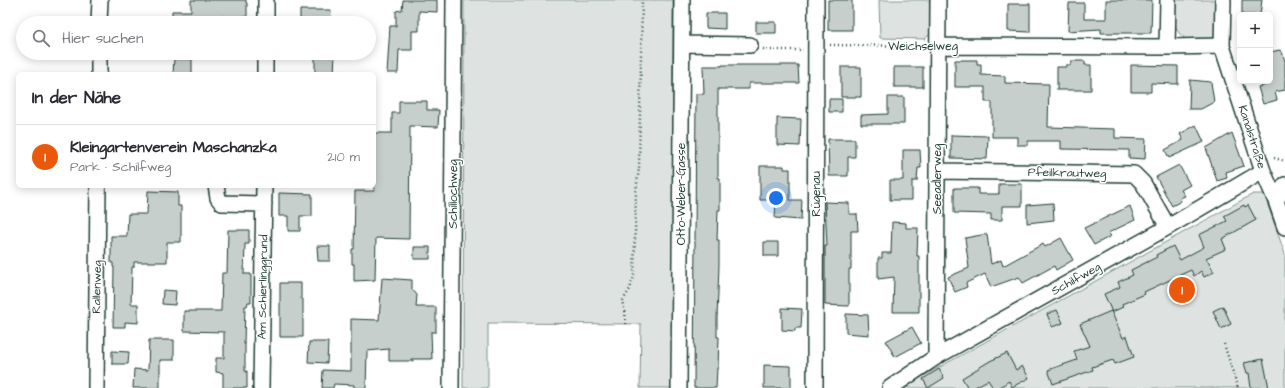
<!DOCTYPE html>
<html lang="de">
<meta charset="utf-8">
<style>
body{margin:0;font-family:"Architects Daughter",sans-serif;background:#f2f2f3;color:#2b2b33}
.controls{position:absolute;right:12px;top:12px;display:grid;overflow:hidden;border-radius:6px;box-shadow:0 2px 10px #0003}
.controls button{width:36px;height:36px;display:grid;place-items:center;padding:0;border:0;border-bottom:1px solid #e1e1e2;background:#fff;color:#2b2b33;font:20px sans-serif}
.you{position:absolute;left:776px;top:198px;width:14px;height:14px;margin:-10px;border:3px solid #fff;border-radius:50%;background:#1a73e8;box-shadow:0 0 0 6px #1a73e833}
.badge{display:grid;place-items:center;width:26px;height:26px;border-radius:50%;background:#ea580c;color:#fff;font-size:13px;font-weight:700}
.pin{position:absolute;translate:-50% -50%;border:2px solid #fff;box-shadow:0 1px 4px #0006}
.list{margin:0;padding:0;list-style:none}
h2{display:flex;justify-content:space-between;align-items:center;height:52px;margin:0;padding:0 16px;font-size:17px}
h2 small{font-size:13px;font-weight:400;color:#7c7c81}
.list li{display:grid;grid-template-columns:26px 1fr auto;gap:12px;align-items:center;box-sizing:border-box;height:64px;padding:0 16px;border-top:1px solid #e1e1e2}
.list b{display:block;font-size:15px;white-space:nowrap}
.list p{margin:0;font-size:13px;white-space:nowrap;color:#7c7c81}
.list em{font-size:13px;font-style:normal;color:#7c7c81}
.icon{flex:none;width:22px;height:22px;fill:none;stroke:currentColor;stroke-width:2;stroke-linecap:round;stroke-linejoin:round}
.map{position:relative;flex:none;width:1285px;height:388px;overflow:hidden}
.search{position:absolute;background:#fff;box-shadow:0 2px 10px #0003;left:16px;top:16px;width:360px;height:44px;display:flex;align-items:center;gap:10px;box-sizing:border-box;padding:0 14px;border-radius:22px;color:#7c7c81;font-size:15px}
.panel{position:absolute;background:#fff;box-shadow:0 2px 10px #0003;left:16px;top:72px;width:360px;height:116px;border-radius:6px}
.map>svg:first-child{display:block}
.green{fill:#dee3e2;stroke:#7e908b}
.building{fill:#c7cfcc;stroke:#1f3d34}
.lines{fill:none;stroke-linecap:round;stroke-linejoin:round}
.minor-casing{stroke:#1f3d34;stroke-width:18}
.path{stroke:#1f3d34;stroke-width:2.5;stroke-dasharray:1 3;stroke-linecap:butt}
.minor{stroke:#fff;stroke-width:15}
.labels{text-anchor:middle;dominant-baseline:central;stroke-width:3;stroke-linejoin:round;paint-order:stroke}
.street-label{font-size:12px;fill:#1f3d34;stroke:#fff}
</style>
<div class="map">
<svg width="1285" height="388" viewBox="0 0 1285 388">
<rect width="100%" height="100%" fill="#fff"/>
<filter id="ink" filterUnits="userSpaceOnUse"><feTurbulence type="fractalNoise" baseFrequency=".025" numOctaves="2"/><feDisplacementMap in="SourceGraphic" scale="8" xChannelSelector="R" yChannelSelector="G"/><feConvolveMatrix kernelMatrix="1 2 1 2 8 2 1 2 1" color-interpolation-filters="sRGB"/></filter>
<g filter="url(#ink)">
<path class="green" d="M 464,0 L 673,0 L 672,388 L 640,388 L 641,324 L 488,323 L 488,388 L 463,388 Z
M 879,0 L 931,0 L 931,33 L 925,39 L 880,38 Z
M 1173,0 L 1215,0 C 1215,8 1218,31 1214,37 C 1211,41 1205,42 1200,42 C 1173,41 1174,22 1173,0 Z
M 1253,194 L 1264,194 L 1285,254 L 1285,388 L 905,388 L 918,379 Z"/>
<path class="building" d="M 191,0 L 246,0 L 246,3 L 247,3 L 247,17 L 210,16 L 210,23 L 172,23 L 172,11 L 191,11 Z
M 403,0 L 437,0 L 437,12 L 419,11 L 419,31 L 412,31 L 412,50 L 399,50 L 398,73 L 387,73 L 390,26 L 396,26 L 396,11 L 402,10 Z
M 828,0 L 852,0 L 852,30 L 828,30 Z
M 1106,0 L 1152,0 L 1151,33 L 1101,33 L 1101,29 L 1068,31 L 1069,3 L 1084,3 L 1084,19 L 1106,19 Z
M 1242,0 L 1262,0 L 1260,15 L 1242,15 Z
M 1008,4 L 1030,4 L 1030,32 L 1008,31 Z
M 300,10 L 331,10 L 330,23 L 300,23 Z
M 706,13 L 725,13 L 725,29 L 706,28 Z
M 756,22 L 776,22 L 776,33 L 756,33 Z
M 1280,50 L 1281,52 L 1282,52 L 1285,61 L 1285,90 L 1275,92 L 1277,100 L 1263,104 L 1258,87 L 1270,84 L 1270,52 Z
M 315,53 L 335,53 L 334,74 L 315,74 Z
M 174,59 L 192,59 L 192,74 L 173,74 Z
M 955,60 L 977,60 L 977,64 L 981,64 L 981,75 L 1005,76 L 1005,83 L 1049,84 L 1048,127 L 1115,129 L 1115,138 L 1146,139 L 1145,159 L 1129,158 L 1129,150 L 1061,149 L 1061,141 L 1028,141 L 1028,145 L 1017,145 L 1017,137 L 992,137 L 992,102 L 985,102 L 985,87 L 955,87 Z
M 1071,61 L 1085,61 L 1085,65 L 1091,65 L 1091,90 L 1057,90 L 1057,67 L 1066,67 L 1066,65 L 1071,65 Z
M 722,65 L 798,65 L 799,83 L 749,83 L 749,89 L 718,89 L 718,178 L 720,178 L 720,210 L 718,210 L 717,240 L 719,240 L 719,265 L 717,319 L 717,337 L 719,337 L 718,368 L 717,368 L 716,388 L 694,388 L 696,94 L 704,94 L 703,66 L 722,66 Z
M 1131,65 L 1178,66 L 1178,84 L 1151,83 L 1151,92 L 1131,92 Z
M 841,67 L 861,67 L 861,97 L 841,97 Z
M 894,67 L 923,67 L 923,87 L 894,87 Z
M 1190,80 L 1211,82 L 1214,102 L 1201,109 L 1189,109 Z
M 888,97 L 904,97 L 904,124 L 861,124 L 861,115 L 888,114 Z
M 829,99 L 842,99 L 842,112 L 829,112 Z
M 399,101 L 427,101 L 427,110 L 439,110 L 438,127 L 410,126 L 409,239 L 376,238 L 375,280 L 354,281 L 354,264 L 352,264 L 352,249 L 354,249 L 355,191 L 374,191 L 374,133 L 392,133 L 392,113 L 399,113 Z
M 777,118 L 801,119 L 800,146 L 777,145 Z
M 1196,125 L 1204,142 L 1169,158 L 1165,150 L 1183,140 L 1180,134 Z
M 1232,133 L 1244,166 L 1226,172 L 1227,178 L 1217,181 L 1206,148 Z
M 951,135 L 988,136 L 987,159 L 951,158 Z
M 828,139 L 855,139 L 855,157 L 848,157 L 848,176 L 829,176 Z
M 903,150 L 920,150 L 921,168 L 918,168 L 917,181 L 912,181 L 912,200 L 890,200 L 890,180 L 903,180 Z
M 1179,165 L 1190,185 L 1181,190 L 1185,196 L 1180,198 L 1181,201 L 1172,206 L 1156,177 Z
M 760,166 L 784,166 L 784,169 L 790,169 L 790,200 L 802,200 L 801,220 L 775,218 L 776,200 L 760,200 Z
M 999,184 L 1022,184 L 1022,206 L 1002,206 L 1002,220 L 991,220 L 991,214 L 954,213 L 954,188 L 978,188 L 978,194 L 999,194 Z
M 148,191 L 178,192 L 178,206 L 181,206 L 181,242 L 167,242 L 167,262 L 134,262 L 134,267 L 132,267 L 131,304 L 138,304 L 138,323 L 125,322 L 125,327 L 113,327 L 114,267 L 113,267 L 113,263 L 111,263 L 111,236 L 127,236 L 128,214 L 147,214 Z
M 279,193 L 312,194 L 312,216 L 300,216 L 300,231 L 288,231 L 288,216 L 279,216 Z
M 825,202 L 849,203 L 849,214 L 857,214 L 858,231 L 851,231 L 851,269 L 849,269 L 849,306 L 825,305 L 825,246 L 827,246 Z
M 1053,203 L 1054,220 L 1027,223 L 1027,205 Z
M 1244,205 L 1245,207 L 1248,205 L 1256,220 L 1222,239 L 1226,249 L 1206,258 L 1214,272 L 1204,277 L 1201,271 L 1194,276 L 1191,270 L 1144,292 L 1145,294 L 1122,304 L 1123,307 L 1112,312 L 1104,294 L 1120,287 L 1118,282 L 1133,275 L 1131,270 L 1157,257 L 1156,255 L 1173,246 L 1180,260 L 1204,247 L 1199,235 L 1227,221 L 1224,216 Z
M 1130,206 L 1135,220 L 1108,233 L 1111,236 L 1094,245 L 1084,228 Z
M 892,222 L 906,223 L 906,228 L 918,228 L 917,256 L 919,256 L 919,312 L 893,312 L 894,277 L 878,279 L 878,258 L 882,258 L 882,253 L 891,253 Z
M 228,230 L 249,230 L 249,244 L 245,244 L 244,274 L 251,274 L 251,302 L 248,302 L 247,306 L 245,306 L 244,344 L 245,344 L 245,371 L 247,371 L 247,388 L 223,388 L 223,373 L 216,372 L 216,358 L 224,358 L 224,332 L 184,331 L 184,311 L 221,311 L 222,273 L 227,273 Z
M 987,234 L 991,264 L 1001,260 L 1003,266 L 1043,244 L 1045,247 L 1061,238 L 1073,260 L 1056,270 L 1054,266 L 1023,283 L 1019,277 L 991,287 L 985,274 L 966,283 L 967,287 L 955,292 L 948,277 L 969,268 L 965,238 Z
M 764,242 L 778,242 L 778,256 L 764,256 Z
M 317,246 L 330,246 L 330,261 L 318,261 Z
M 414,247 L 430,247 L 430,259 L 414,259 Z
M 382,278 L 412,280 L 412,289 L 417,295 L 416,307 L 436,307 L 436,332 L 431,332 L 432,359 L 413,359 L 413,361 L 389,361 L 389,349 L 367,351 L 366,388 L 354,388 L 354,385 L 334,384 L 333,388 L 322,388 L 323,370 L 351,371 L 351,319 L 379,320 Z
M 280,283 L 301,283 L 301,299 L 303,299 L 303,337 L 280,337 Z
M 163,290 L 176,291 L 175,305 L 162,304 Z
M 1223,306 L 1231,324 L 1221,329 L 1213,311 Z
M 782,308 L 802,309 L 801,328 L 795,328 L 795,331 L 782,330 Z
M 1057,310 L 1063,323 L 1052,327 L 1047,314 Z
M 1111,311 L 1123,338 L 1127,336 L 1134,357 L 1115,364 L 1113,360 L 1092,367 L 1093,370 L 1053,384 L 1048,370 L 1077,360 L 1074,351 L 1090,346 L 1080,324 Z
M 846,314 L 868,315 L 869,335 L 846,333 Z
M 912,327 L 921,343 L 895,357 L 886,341 Z
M 149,340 L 174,340 L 174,360 L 160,360 L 160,388 L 133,388 L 134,369 L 148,370 Z
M 309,342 L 328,342 L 327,363 L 308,362 Z
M 112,351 L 129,352 L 128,364 L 112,364 Z
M 1007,353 L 1016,370 L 1022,366 L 1029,378 L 1012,387 L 1009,381 L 998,388 L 993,388 L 988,380 L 973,388 L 968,388 L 962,378 L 990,361 Z
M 1263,359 L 1269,388 L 1251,388 L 1249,373 L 1247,373 L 1244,363 Z
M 764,365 L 791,366 L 791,388 L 764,388 Z
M 939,369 L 944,378 L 928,388 L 923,379 Z"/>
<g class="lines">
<defs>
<path id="minor" d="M 1223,0 L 1222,46 L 1263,171 L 1276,201 L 1285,227
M 99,23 L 100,0
M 266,23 L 266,0
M 682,44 L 750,45
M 937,46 L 1167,47 L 1222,46
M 1167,47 L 1168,0
M 99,74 L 99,53
M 265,74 L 265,53
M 938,171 L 1134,174 L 1143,183 L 1168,227
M 216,186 L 218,198 L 222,203 L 264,204
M 1276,201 L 1285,185
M 936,357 L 938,0
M 96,388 L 98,186
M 261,388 L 264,186
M 451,388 L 454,0
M 679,388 L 682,0
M 815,388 L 816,0
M 890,388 L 936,357 L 1168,227 L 1263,171"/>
</defs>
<use href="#minor" class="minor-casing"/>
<path class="path" d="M 830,45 L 925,46
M 763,49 L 767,50 L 803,50
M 1274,158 L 1285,161
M 626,324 L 625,311 L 622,302 L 630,289 L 634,276 L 636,191 L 639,168 L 642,0
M 1224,344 L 1238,388"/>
<use href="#minor" class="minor"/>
</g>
</g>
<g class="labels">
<g class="street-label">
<text x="923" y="46">Weichselweg</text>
<text transform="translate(1252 137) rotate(72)">Kanalstraße</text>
<text transform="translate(1067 173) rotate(1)">Pfeilkrautweg</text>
<text transform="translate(937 179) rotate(-90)">Seeadlerweg</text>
<text transform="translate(453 194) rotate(-90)">Schillochweg</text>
<text transform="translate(681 194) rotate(-90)">Otto-Weber-Gasse</text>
<text transform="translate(816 194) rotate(-90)">Rügenau</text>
<text transform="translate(1076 279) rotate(-29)">Schilfweg</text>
<text transform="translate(97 287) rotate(-89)">Rallenweg</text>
<text transform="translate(263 287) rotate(-89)">Am Schierlinggrund</text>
</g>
</g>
</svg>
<div class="controls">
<button>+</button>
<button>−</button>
</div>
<div class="you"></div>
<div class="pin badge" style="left:1182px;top:290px">1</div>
<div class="search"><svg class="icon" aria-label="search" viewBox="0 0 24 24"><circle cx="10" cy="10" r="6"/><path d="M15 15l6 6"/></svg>Hier suchen</div>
<section class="panel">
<h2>In der Nähe<small></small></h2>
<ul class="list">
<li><span class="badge">1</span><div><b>Kleingartenverein Maschanzka</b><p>Park · Schilfweg</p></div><em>210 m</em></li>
</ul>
</section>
</div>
